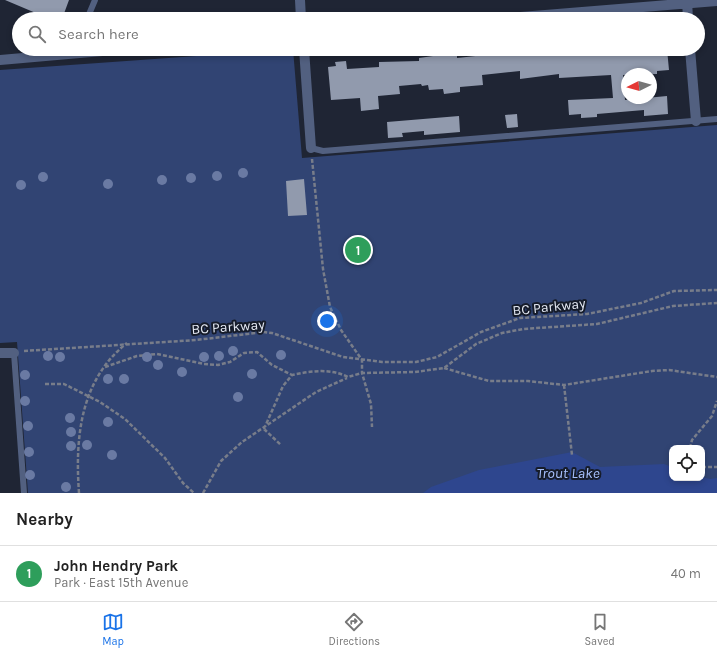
<!DOCTYPE html>
<meta charset="utf-8">
<style>
body{margin:0;font-family:Karla,sans-serif;background:#f6f6f6;color:#222}
.controls{position:absolute;right:12px;bottom:12px;display:grid;overflow:hidden;border-radius:8px;box-shadow:0 2px 6px #0003}
.controls button{width:36px;height:36px;display:grid;place-items:center;padding:0;border:0;border-bottom:1px solid #e0e0e0;background:#fff;color:#222;font:20px sans-serif}
.compass{position:absolute;left:621px;top:68px;width:36px;height:36px;border-radius:50%;background:#fff;box-shadow:0 2px 6px #0003;rotate:265deg}
.you{position:absolute;left:327px;top:321px;width:14px;height:14px;margin:-10px;border:3px solid #fff;border-radius:50%;background:#1a73e8;box-shadow:0 0 0 6px #1a73e833}
.badge{display:grid;place-items:center;width:26px;height:26px;border-radius:50%;background:#1a73e8;color:#fff;font-size:13px;font-weight:700}
.pin{position:absolute;translate:-50% -50%;border:2px solid #fff;box-shadow:0 1px 4px #0006}
.list{margin:0;padding:0;list-style:none}
h2{display:flex;justify-content:space-between;align-items:center;height:52px;margin:0;padding:0 16px;font-size:17px}
h2 small{font-size:13px;font-weight:400;color:#767676}
.list li{display:grid;grid-template-columns:26px 1fr auto;gap:12px;align-items:center;box-sizing:border-box;height:56px;padding:0 16px;border-top:1px solid #e0e0e0}
.list b{display:block;font-size:15px;white-space:nowrap}
.list p{margin:0;font-size:13px;white-space:nowrap;color:#767676}
.list em{font-size:13px;font-style:normal;color:#767676}
.icon{flex:none;width:22px;height:22px;fill:none;stroke:currentColor;stroke-width:2;stroke-linecap:round;stroke-linejoin:round}
.map{position:relative;flex:none;width:717px;height:493px;overflow:hidden}
.search{position:absolute;background:#fff;box-shadow:0 2px 6px #0003;left:12px;right:12px;top:12px;height:44px;display:flex;align-items:center;gap:10px;box-sizing:border-box;padding:0 14px;border-radius:22px;color:#767676;font-size:15px}
.sheet{height:108px;background:#fff}
nav{display:flex;justify-content:space-around;align-items:center;box-sizing:border-box;height:56px;border-top:1px solid #e0e0e0;background:#fff;font-size:11px;color:#767676}
nav a{display:grid;justify-items:center;gap:2px}
nav .on{color:#1a73e8}
.map>svg:first-child{display:block}
.green{fill:#314473;fill-rule:evenodd}
.water{fill:#2e468e}
.building{fill:#919aad}
.lines{fill:none;stroke-linecap:round;stroke-linejoin:round}
.path{stroke:#787d8a;stroke-width:2.5;stroke-dasharray:4 2;stroke-linecap:butt}
.lane{stroke:#526080;stroke-width:6}
.street{stroke:#526080;stroke-width:10}
.tree{fill:#6a7aa3}
.labels{text-anchor:middle;dominant-baseline:central;stroke-width:4;stroke-linejoin:round;paint-order:stroke}
.street-label{font-size:14px;fill:#e4e9f3;stroke:#161c2a}
.water-label{font-size:15px;font-style:italic;fill:#a7c0fd;stroke:#161c2a}
</style>
<div class="map">
<svg width="717" height="493" viewBox="0 0 717 493">
<rect width="100%" height="100%" fill="#1f2534"/>
<path class="green" d="M 293,49 L 302,158 L 717,125 L 717,493 L 28,493 L 17,342 L 0,343 L 0,70 ZM 672,448 L 702,448 L 702,478 L 672,478 Z"/>
<path class="water" d="M 572,452 L 600,467 L 664,464 L 672,467 L 672,478 L 702,478 L 702,477 L 710,479 L 717,478 L 717,493 L 423,493 L 431,487 L 479,470 Z"/>
<path class="building" d="M 5,0 L 69,0 L 62,19 L 50,19 Z
M 540,49 L 541,54 L 599,49 L 667,49 L 669,70 L 657,71 L 657,74 L 623,75 L 625,100 L 667,96 L 668,114 L 644,116 L 644,110 L 597,114 L 597,117 L 581,118 L 581,114 L 569,115 L 568,100 L 613,98 L 611,75 L 559,78 L 559,74 L 520,79 L 520,71 L 482,75 L 483,85 L 460,87 L 460,92 L 444,94 L 443,89 L 429,90 L 428,85 L 422,86 L 421,84 L 399,86 L 400,94 L 378,96 L 379,109 L 361,111 L 360,98 L 331,100 L 328,67 L 336,66 L 335,62 L 346,61 L 347,69 L 379,67 L 379,62 L 419,61 L 419,58 L 440,55 L 457,53 L 457,58 Z
M 517,114 L 518,127 L 507,128 L 505,115 Z
M 459,116 L 460,132 L 424,135 L 424,131 L 402,133 L 403,137 L 388,138 L 387,122 Z
M 304,179 L 307,215 L 288,216 L 286,181 Z"/>
<g class="lines">
<path class="path" d="M 312,159 L 323,269 L 330,307 L 341,330 L 362,360 L 362,373 L 371,404 L 372,427
M 24,351 L 196,340 L 264,332 L 272,333 L 343,357 L 382,362 L 416,362 L 437,357 L 481,332 L 520,318 L 587,314 L 641,303 L 674,291 L 717,290
M 105,367 L 137,356 L 157,354 L 204,364 L 218,365 L 230,362 L 244,353 L 257,352 L 272,365 L 292,375
M 444,368 L 489,381 L 528,381 L 564,385 L 652,371 L 669,370 L 717,377
M 45,384 L 64,384 L 100,402 L 125,419 L 165,458 L 183,483 L 194,493
M 564,385 L 572,455
M 264,429 L 283,386 L 292,375 C 311,371 330,368 348,377 L 362,373 L 415,372 L 444,368 L 476,344 L 502,333 L 523,329 L 597,324 L 673,306 L 717,303
M 264,429 L 281,445
M 690,448 L 692,440 L 712,416 L 717,401
M 702,467 L 717,467
M 79,493 C 75,438 80,380 127,343
M 203,493 L 221,461 L 242,442 L 316,392 L 347,378"/>
<path class="lane" d="M 87,19 L 95,0
M 311,148 L 323,151 L 717,119
M 14,353 L 24,493"/>
<path class="street" d="M 300,0 L 301,19
M 687,0 L 688,19
M 497,19 L 717,1
M 304,49 L 311,148
M 690,49 L 696,121
M 0,60 L 125,49
M 0,353 L 14,353"/>
</g>
<g class="tree">
<circle cx="243" cy="173" r="5"/>
<circle cx="217" cy="176" r="5"/>
<circle cx="43" cy="177" r="5"/>
<circle cx="191" cy="178" r="5"/>
<circle cx="162" cy="180" r="5"/>
<circle cx="108" cy="184" r="5"/>
<circle cx="21" cy="185" r="5"/>
<circle cx="233" cy="351" r="5"/>
<circle cx="281" cy="355" r="5"/>
<circle cx="48" cy="356" r="5"/>
<circle cx="219" cy="356" r="5"/>
<circle cx="60" cy="357" r="5"/>
<circle cx="147" cy="357" r="5"/>
<circle cx="204" cy="357" r="5"/>
<circle cx="158" cy="365" r="5"/>
<circle cx="182" cy="372" r="5"/>
<circle cx="252" cy="374" r="5"/>
<circle cx="25" cy="375" r="5"/>
<circle cx="108" cy="379" r="5"/>
<circle cx="124" cy="379" r="5"/>
<circle cx="238" cy="397" r="5"/>
<circle cx="25" cy="401" r="5"/>
<circle cx="70" cy="418" r="5"/>
<circle cx="108" cy="422" r="5"/>
<circle cx="28" cy="426" r="5"/>
<circle cx="71" cy="432" r="5"/>
<circle cx="87" cy="445" r="5"/>
<circle cx="71" cy="446" r="5"/>
<circle cx="29" cy="452" r="5"/>
<circle cx="112" cy="455" r="5"/>
<circle cx="30" cy="475" r="5"/>
<circle cx="66" cy="487" r="5"/>
</g>
<g class="labels">
<g class="street-label">
<text transform="translate(549 307) rotate(-6)">BC Parkway</text>
<text transform="translate(228 327) rotate(-4)">BC Parkway</text>
</g>
<g class="water-label">
<text x="568" y="473">Trout Lake</text>
</g>
</g>
</svg>
<div class="controls">
<button><svg class="icon" aria-label="locate" viewBox="0 0 24 24"><circle cx="12" cy="12" r="6"/><path d="M12 2v4M12 18v4M2 12h4M18 12h4"/></svg></button>
</div>
<svg class="compass" viewBox="-18 -18 36 36"><path d="M0-13l5 13h-10z" fill="#e53935"/><path d="M0 13l5-13h-10z" fill="#767676"/></svg>
<div class="you"></div>
<div class="pin badge" style="left:358px;top:250px;background:#2e9e5b">1</div>
<div class="search"><svg class="icon" aria-label="search" viewBox="0 0 24 24"><circle cx="10" cy="10" r="6"/><path d="M15 15l6 6"/></svg>Search here</div>
</div>
<section class="sheet">
<h2>Nearby<small></small></h2>
<ul class="list">
<li><span class="badge" style="background:#2e9e5b">1</span><div><b>John Hendry Park</b><p>Park · East 15th Avenue</p></div><em>40 m</em></li>
</ul>
</section>
<nav>
<a class="on"><svg class="icon" aria-label="map" viewBox="0 0 24 24"><path d="M3 6l6-2 6 2 6-2v14l-6 2-6-2-6 2zM9 4v14M15 6v14"/></svg>Map</a>
<a><svg class="icon" aria-label="directions" viewBox="0 0 24 24"><path d="M12 3l9 9-9 9-9-9zM9 14v-3h6M13 9l2 2-2 2"/></svg>Directions</a>
<a><svg class="icon" aria-label="saved" viewBox="0 0 24 24"><path d="M7 4h10v16l-5-4-5 4z"/></svg>Saved</a>
</nav>
